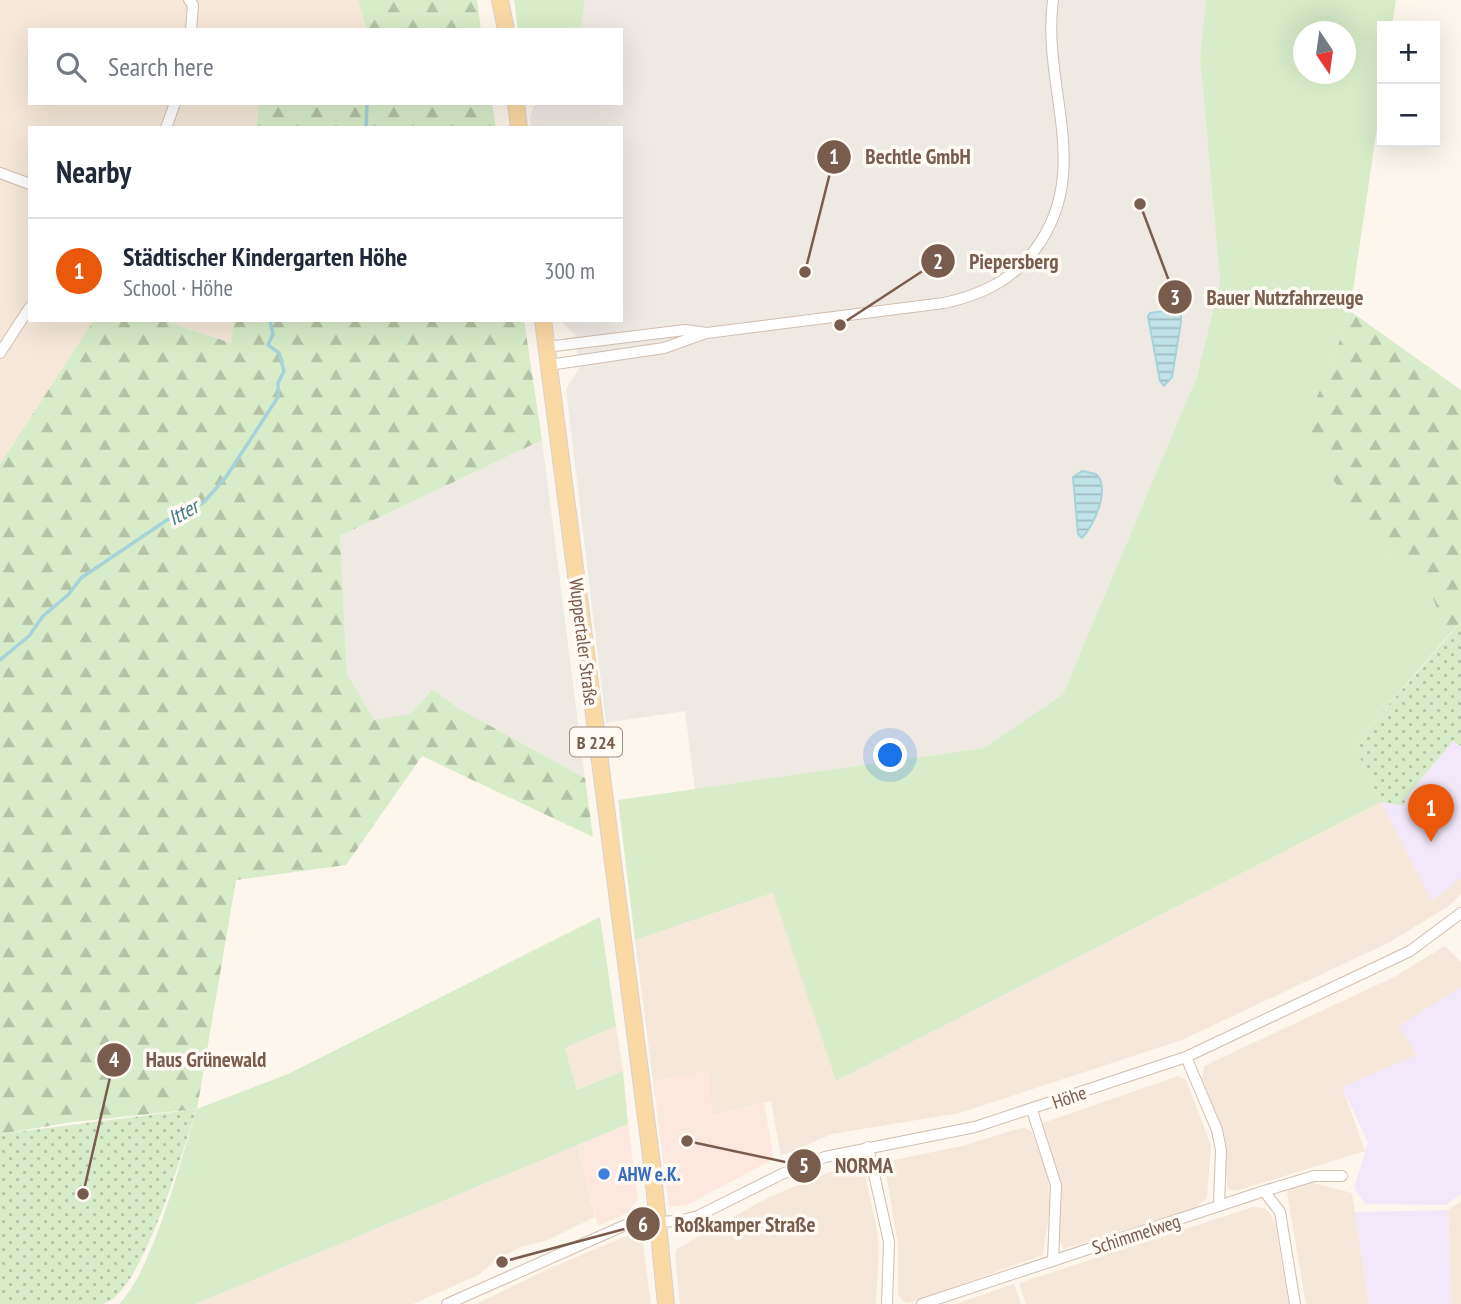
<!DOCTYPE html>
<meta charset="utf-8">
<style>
body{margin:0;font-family:"PT Sans Narrow",sans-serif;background:#f2f2f3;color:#1f2937}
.controls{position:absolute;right:21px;top:21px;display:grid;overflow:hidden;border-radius:0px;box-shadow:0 7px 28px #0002}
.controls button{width:63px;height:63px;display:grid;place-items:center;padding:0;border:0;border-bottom:2px solid #e0e1e3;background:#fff;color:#1f2937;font:35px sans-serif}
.compass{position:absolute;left:1293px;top:21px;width:63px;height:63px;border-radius:50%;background:#fff;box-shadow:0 7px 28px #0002;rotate:167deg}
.you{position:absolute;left:891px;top:756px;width:24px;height:24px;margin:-18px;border:5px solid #fff;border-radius:50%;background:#1a73e8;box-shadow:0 0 0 10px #1a73e833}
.badge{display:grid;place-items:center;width:46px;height:46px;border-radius:50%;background:#ea580c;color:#fff;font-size:23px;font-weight:700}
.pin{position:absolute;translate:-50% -58px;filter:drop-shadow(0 2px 4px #0008)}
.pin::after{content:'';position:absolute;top:37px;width:24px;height:21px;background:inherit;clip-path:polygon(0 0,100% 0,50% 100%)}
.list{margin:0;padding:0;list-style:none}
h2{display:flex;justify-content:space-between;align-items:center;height:91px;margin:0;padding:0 28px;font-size:30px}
h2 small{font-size:23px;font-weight:400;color:#747a83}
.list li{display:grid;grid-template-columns:46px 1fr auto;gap:21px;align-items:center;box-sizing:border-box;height:105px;padding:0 28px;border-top:2px solid #e0e1e3}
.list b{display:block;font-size:26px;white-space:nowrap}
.list p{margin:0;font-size:23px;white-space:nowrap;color:#747a83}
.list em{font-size:23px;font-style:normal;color:#747a83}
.icon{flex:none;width:38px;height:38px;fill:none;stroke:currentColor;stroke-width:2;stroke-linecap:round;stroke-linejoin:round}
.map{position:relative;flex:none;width:1461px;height:1304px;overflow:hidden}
.search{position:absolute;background:#fff;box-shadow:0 7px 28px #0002;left:28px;top:28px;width:595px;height:77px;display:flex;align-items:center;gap:18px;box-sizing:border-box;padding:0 24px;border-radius:0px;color:#747a83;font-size:26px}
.panel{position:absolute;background:#fff;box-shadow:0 7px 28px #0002;left:28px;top:126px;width:595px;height:196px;border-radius:0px}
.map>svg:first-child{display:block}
.residential{fill:#f5e8da}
.commercial{fill:#fde8e0}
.industrial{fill:#efe9e4}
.education{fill:#f3e8fa}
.green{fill:#d8ecc9;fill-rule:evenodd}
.forest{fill:url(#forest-firs)}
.park{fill:url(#park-dots)}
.water{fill:url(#water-rules);stroke:#a5d3da;stroke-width:2}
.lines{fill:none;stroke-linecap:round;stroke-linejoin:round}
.stream{stroke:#a5d3da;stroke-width:3.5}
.minor-casing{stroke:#d1beb0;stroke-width:12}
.primary-casing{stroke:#dad1cd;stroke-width:18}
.minor{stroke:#fff;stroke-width:10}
.primary{stroke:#fbd9a5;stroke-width:16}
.shop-dot{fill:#3f7fe0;stroke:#fffaf3;stroke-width:2.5}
.labels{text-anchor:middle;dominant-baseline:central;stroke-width:7;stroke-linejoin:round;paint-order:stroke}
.shield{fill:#fffaf3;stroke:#a28b7f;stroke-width:2}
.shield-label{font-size:18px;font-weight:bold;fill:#7a5c4d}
.street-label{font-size:19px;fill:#7a5c4d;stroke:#fffaf3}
.shop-label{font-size:19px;font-weight:bold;fill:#366cbe;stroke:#fffaf3;text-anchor:start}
.water-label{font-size:21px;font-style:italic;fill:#437c86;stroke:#fffaf3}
.leader{fill:none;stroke:#7a5c4d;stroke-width:2.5}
.callout-dot{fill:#7a5c4d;stroke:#fffaf3;stroke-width:2.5}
.mark-label{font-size:21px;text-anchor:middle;font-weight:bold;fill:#fff}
.callout-label{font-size:21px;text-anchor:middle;font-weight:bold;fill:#7a5c4d;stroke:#fffaf3;stroke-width:7;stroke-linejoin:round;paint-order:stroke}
</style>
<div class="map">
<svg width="1461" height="1304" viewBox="0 0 1461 1304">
<defs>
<pattern id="forest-firs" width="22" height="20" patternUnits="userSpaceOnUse" patternTransform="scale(1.75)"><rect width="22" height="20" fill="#d8ecc9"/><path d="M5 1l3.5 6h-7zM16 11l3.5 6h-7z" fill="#b4c2a5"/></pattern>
<pattern id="park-dots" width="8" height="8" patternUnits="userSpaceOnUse" patternTransform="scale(1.75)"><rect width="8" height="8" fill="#d8ecc9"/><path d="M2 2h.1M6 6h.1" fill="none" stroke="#b4c2a5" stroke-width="1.8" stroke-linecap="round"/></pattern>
<pattern id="water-rules" width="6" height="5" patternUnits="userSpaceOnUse" patternTransform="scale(1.75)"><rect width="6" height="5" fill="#bfe3e8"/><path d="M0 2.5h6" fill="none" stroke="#a0bbbe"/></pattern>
</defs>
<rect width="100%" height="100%" fill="#fdf6ec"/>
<path class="residential" d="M 0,0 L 358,0 L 367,30 L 30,30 L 30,103 L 259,103 L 256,128 L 30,128 L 30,320 L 94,320 L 0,464 Z
M 162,320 L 234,320 L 232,343 L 231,343 Z
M 1461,746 L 1461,894 L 1450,905 L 1390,942 L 1182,1040 L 960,1113 L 832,1134 L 781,1156 L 771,1101 L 712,1116 L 708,1071 L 653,1081 L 635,940 L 773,893 L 836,1081 L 1381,802 L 1404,806 Z
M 1445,946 L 1461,962 L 1461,987 L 1400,1026 L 1417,1055 L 1342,1087 L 1365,1151 L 1236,1191 L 1230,1190 L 1227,1186 L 1225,1135 L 1202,1078 L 1204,1066 L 1396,976 Z
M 616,1026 L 623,1071 L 577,1090 L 565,1048 Z
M 1178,1076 L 1186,1080 L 1211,1145 L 1207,1198 L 1195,1208 L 1064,1249 L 1058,1239 L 1061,1182 L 1043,1123 Z
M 1024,1127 L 1032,1132 L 1048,1178 L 1050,1205 L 1043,1255 L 909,1303 L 903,1301 L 898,1295 L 898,1244 L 884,1162 L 962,1146 Z
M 577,1145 L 595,1217 L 548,1240 L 521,1247 L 498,1259 L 478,1275 L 413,1304 L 195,1304 Z
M 856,1161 L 863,1166 L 876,1224 L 879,1246 L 876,1304 L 680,1304 L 675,1254 L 678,1248 L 769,1197 Z
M 1310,1182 L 1352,1193 L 1369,1304 L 1306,1304 L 1287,1193 L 1290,1187 Z
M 1461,1201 L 1461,1304 L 1451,1304 L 1448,1210 Z
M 1253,1207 L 1264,1208 L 1270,1213 L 1275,1224 L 1289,1304 L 1026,1304 L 1019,1283 Z
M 634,1235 L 643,1244 L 651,1304 L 476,1304 L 546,1270 L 626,1236 Z
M 1014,1284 L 1021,1304 L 955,1304 Z"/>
<path class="commercial" d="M 708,1071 L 713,1116 L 764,1103 L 774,1159 L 687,1205 L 669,1207 L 653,1081 Z
M 628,1124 L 638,1200 L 627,1213 L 598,1226 L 577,1145 Z"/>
<path class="industrial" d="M 585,0 L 1206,0 L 1200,57 L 1220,282 L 1197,376 L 1063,694 L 984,748 L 695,790 L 685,711 L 606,723 L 566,389 L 579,368 L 575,334 L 559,320 L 621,320 L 621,128 L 531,128 L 530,117 L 535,103 L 621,103 L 621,30 L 564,30 L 566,26 L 581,26 Z
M 542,440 L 585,778 L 458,708 L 433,689 L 410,714 L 374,721 L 347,674 L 340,536 Z"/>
<path class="education" d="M 1453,741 L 1461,746 L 1461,878 L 1432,901 L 1381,802 L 1404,805 L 1406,797 Z
M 1461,987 L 1461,1194 L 1446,1205 L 1365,1204 L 1354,1188 L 1368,1142 L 1342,1087 L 1417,1055 L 1399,1026 Z
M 1448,1210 L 1451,1304 L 1369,1304 L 1355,1212 Z"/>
<path class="green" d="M 514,0 L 585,0 L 581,27 L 518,30 Z
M 1206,0 L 1396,0 L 1392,26 L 1382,26 L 1382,93 L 1350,311 L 1329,371 L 1382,553 L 1428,582 L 1447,637 L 1354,745 L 1381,802 L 836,1081 L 773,893 L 635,940 L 618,800 L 984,748 L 1063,694 L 1197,376 L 1220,282 L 1200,57 ZM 1304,32 L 1346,32 L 1346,74 L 1304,74 Z
M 600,917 L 616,1026 L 565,1048 L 577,1090 L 623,1071 L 628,1124 L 195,1304 L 119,1304 C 153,1271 181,1158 197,1109 L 288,1074 Z"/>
<path class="forest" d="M 358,0 L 477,0 L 481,30 L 367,30 Z
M 259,103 L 492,103 L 496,128 L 256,128 Z
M 1350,311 L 1461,390 L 1461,622 L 1447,637 L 1428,583 L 1382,553 L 1301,431 L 1329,371 Z
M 94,320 L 162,320 L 231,343 L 234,320 L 524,320 L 542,440 L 340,536 L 347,674 L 374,720 L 410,714 L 433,689 L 458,708 L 585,778 L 593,837 L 422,756 L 346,865 L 236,880 L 197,1109 L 73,1122 L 0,1134 L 0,464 Z"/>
<path class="park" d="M 1461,622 L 1461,746 L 1453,741 L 1406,797 L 1404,806 L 1381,802 L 1354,745 Z
M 197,1109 C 183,1148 142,1295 103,1304 C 77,1304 29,1304 0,1304 L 0,1134 Z"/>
<path class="water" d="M 1174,310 L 1181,315 L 1181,322 L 1172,377 L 1164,386 L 1160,381 L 1148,317 L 1150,313 Z
M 1082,471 L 1096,474 C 1111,488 1094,525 1082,538 L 1078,534 L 1073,477 Z"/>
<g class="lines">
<path class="stream" d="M 366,128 L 367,103
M 0,660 L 29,636 L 43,616 L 68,595 L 81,578 L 167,520 L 203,503 L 226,477 L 278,397 L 278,383 L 284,371 L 279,353 L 268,345 L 273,334 L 270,320"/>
<defs>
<path id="minor" d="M 189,0 L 193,5 L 191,30
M 166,128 L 175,103
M 0,173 L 30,184
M 546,347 L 685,330 L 707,333 L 944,303 C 981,295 1011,281 1034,251 C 1095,172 1041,86 1053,0
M 0,353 L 30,307
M 549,365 L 664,348 L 706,333
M 1186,1057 L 1217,1130 L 1221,1150 L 1219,1206
M 1032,1110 L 1056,1185 L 1053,1261
M 868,1147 L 889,1242 L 887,1304
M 1264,1191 L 1280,1212 L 1295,1304
M 447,1304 L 630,1223 L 678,1221 L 698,1216 L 782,1174 L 825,1157 L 975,1127 L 1186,1057 L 1410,951 L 1461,913
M 922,1304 L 1264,1191 L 1314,1176 L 1342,1176"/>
<path id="primary" d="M 500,0 L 506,30
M 516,103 L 519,128
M 543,320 L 652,1164 L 666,1304"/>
</defs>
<use href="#minor" class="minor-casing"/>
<use href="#primary" class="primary-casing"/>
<use href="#minor" class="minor"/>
<use href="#primary" class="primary"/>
</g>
<circle class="shop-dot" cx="604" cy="1174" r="7"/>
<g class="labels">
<rect class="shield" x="570" y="727.5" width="52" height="29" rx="5"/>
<g class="shield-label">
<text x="596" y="742">B 224</text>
</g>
<g class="street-label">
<text transform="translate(584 642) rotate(83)">Wuppertaler Straße</text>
<text transform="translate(1069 1097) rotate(-19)">Höhe</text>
<text transform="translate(1136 1234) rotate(-18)">Schimmelweg</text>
</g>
<g class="shop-label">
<text x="618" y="1174">AHW e.K.</text>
</g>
<g class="water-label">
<text transform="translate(183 512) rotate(-29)">Itter</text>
</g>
</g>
<path class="leader" d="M805 272L834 157M840 325L938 261M1140 204L1175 297M83 1194L114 1060M687 1141L804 1166M502 1262L643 1224"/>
<g class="callout-dot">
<circle cx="805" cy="272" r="7"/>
<circle cx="840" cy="325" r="7"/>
<circle cx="1140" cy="204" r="7"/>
<circle cx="83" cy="1194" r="7"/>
<circle cx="687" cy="1141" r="7"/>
<circle cx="502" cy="1262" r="7"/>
<circle cx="834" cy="157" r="18"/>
<circle cx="938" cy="261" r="18"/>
<circle cx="1175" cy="297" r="18"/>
<circle cx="114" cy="1060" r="18"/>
<circle cx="804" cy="1166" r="18"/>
<circle cx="643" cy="1224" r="18"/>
</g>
<g class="mark-label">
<text x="834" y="164">1</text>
<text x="938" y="269">2</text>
<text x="1175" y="305">3</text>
<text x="114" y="1067">4</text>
<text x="804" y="1173">5</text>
<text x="643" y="1232">6</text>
</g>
<g class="callout-label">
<text x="918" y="164">Bechtle GmbH</text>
<text x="1014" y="269">Piepersberg</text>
<text x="1285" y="305">Bauer Nutzfahrzeuge</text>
<text x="206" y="1067">Haus Grünewald</text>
<text x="864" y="1173">NORMA</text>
<text x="745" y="1232">Roßkamper Straße</text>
</g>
</svg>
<div class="controls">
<button>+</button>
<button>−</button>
</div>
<svg class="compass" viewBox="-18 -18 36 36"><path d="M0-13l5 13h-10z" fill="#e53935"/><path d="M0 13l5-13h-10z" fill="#747a83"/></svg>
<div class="you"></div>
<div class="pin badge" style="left:1431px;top:842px">1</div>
<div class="search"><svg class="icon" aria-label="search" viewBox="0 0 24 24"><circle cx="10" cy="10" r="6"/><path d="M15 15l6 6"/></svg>Search here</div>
<section class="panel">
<h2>Nearby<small></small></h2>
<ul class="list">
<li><span class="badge">1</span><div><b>Städtischer Kindergarten Höhe</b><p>School · Höhe</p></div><em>300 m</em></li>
</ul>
</section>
</div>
